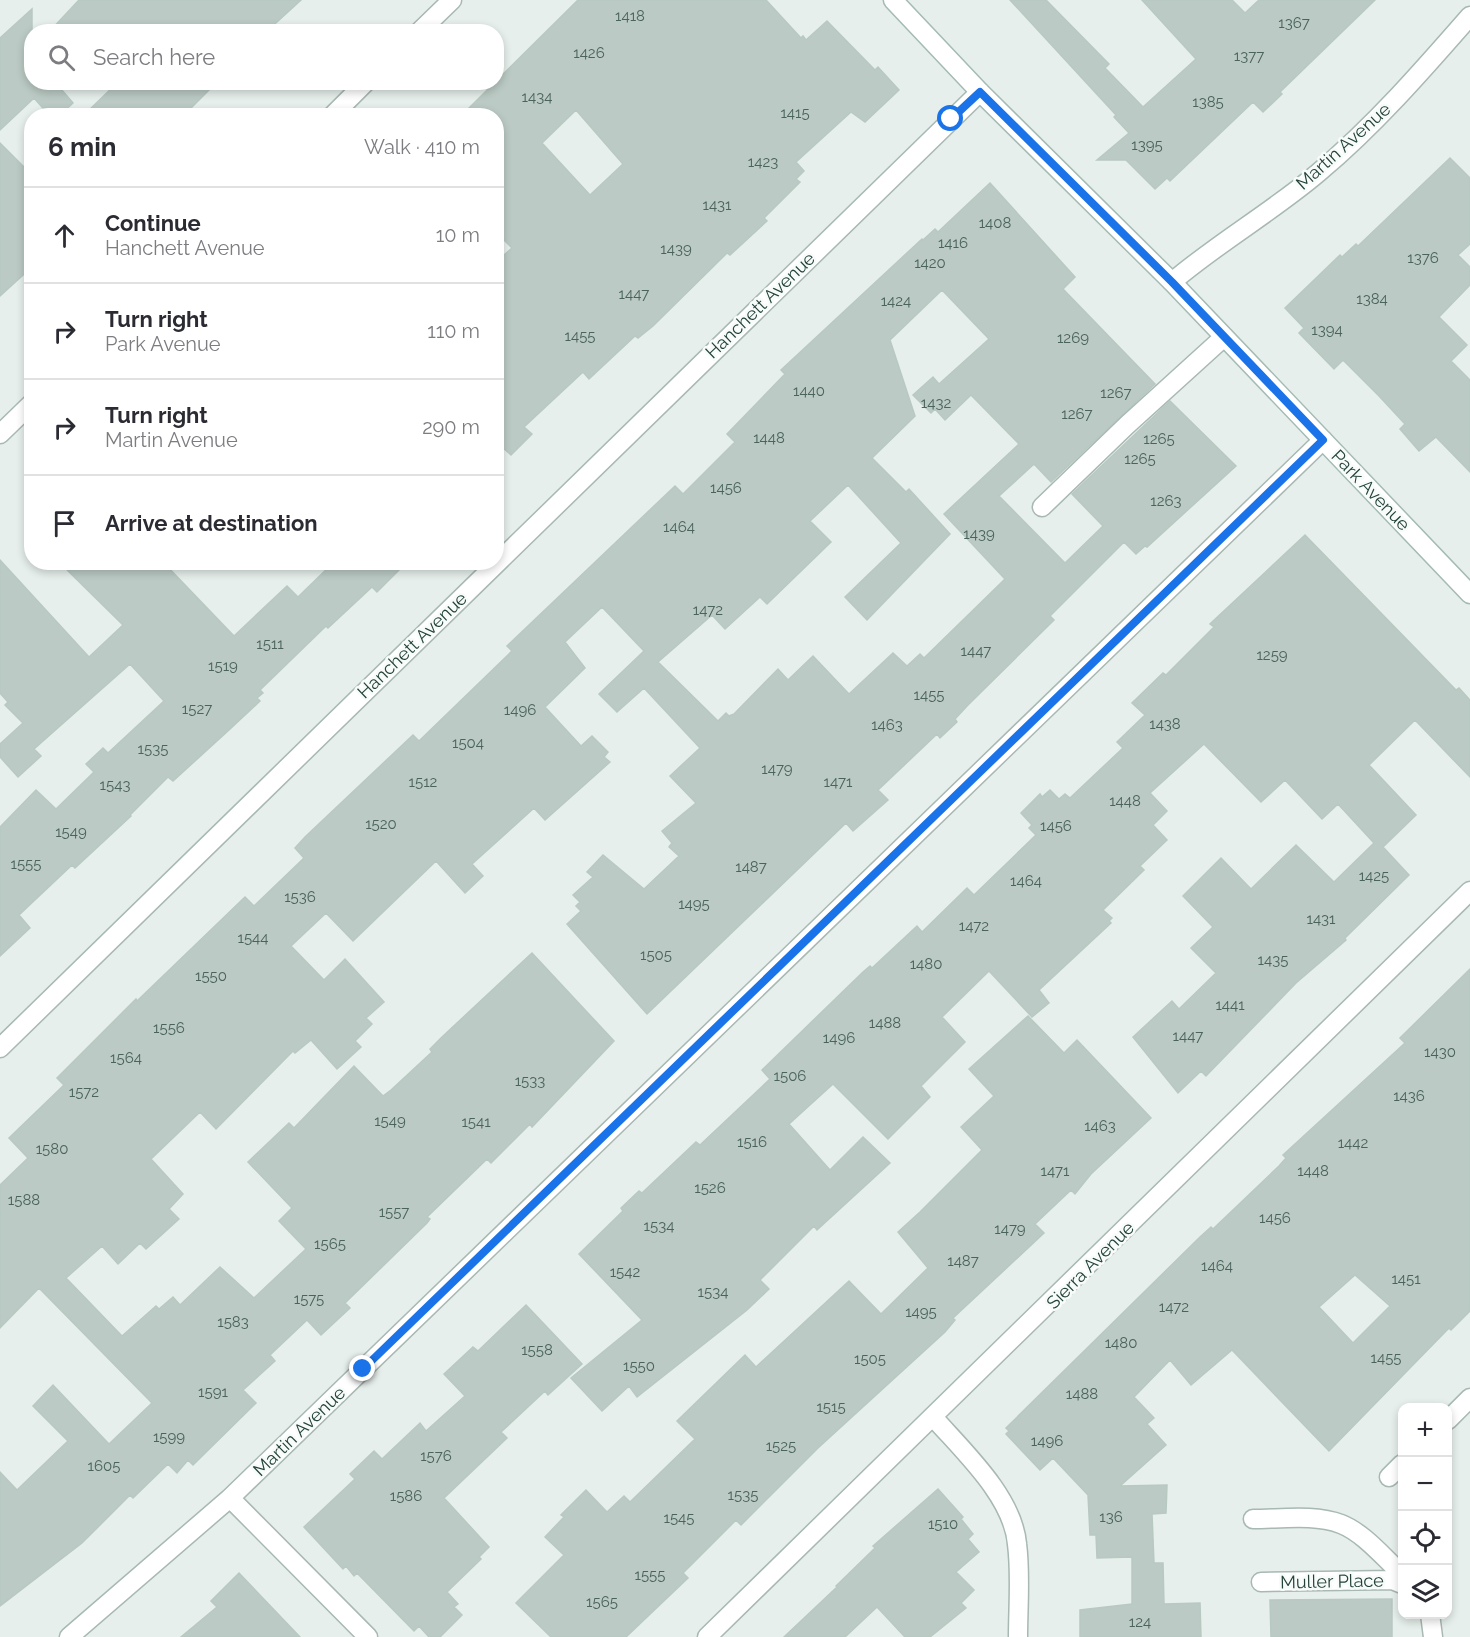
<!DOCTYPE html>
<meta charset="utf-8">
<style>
body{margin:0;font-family:Raleway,sans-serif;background:#f2f2f3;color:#2b2b33}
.controls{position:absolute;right:18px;bottom:18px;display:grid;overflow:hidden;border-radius:12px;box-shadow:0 3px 9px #0003}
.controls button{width:54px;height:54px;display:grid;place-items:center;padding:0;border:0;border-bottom:2px solid #e1e1e2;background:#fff;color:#2b2b33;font:30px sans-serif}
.stop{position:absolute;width:18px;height:18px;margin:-14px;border:4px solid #1a73e8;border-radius:50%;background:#fff}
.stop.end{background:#1a73e8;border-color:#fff;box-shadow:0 2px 6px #0008}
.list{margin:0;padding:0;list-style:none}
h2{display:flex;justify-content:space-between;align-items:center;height:78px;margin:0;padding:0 24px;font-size:26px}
h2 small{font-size:20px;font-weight:400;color:#7c7c81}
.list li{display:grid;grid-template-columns:39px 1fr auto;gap:18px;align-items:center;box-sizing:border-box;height:96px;padding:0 24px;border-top:2px solid #e1e1e2}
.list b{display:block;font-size:22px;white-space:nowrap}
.list p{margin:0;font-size:20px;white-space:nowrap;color:#7c7c81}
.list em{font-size:20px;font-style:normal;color:#7c7c81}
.icon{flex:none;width:33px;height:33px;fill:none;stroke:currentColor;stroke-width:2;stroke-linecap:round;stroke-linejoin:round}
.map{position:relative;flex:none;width:1470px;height:1637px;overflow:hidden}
.search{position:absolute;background:#fff;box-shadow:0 3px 9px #0003;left:24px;top:24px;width:480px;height:66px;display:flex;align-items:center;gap:15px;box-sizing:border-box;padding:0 21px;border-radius:24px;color:#7c7c81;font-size:22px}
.panel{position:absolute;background:#fff;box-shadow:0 3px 9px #0003;left:24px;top:108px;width:480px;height:462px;border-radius:24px}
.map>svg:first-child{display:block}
.building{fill:#bbcac4;stroke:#b8c9c2;stroke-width:1.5;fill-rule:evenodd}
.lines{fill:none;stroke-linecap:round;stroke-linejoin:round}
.lane-casing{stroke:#a8b8b2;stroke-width:21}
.street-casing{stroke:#a8b8b2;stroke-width:21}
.secondary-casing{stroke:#a4bbb3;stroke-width:21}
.lane{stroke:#fff;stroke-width:18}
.street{stroke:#fff;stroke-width:18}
.secondary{stroke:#fff;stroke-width:18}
.route{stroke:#1a73e8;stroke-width:8}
.labels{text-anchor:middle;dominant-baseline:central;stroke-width:5;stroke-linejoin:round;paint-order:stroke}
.number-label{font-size:15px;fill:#4a645c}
.street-label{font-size:18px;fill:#24423a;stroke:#f7fbf9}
</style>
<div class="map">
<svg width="1470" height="1637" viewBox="0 0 1470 1637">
<rect width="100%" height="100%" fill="#e6efeb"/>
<path class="building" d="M 79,0 L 301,0 L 266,32 L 49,32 Z
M 578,0 L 766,0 L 801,38 L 803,36 L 806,40 L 827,21 L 875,70 L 878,67 L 899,90 L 865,122 L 851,112 L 796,162 L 804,171 L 796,179 L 800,182 L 764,218 L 767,221 L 730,255 L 727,253 L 653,326 L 638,338 L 635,336 L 589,379 L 583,372 L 524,427 L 532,434 L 511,455 L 502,447 L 496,452 L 496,262 L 512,248 L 496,232 L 496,116 L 461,116 ZM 576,110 L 623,164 L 590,195 L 542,143 Z
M 1010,0 L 1046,0 L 1109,64 L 1105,68 L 1143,107 L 1196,59 L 1142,0 L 1232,0 L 1245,13 L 1259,0 L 1375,0 L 1280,92 L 1282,94 L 1263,112 L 1253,102 L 1170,181 L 1167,178 L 1155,189 L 1126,160 L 1097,160 L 1129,133 L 1114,117 L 1116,115 Z
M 32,9 L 32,82 L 55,82 L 73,103 L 59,116 L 50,116 L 34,98 L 0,130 L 0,38 Z
M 118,82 L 217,82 L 183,116 L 83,116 Z
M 0,143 L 32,175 L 32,267 L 0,296 Z
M 1450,158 L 1470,178 L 1470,244 L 1458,255 L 1470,267 L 1470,285 L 1439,317 L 1467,345 L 1451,361 L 1470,380 L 1470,472 L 1436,437 L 1419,451 L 1400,429 L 1405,424 L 1379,396 L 1343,360 L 1334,369 L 1299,333 L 1304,328 L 1285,308 L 1340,255 L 1342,257 L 1356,244 L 1358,246 Z
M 990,183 L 1075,277 L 1063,289 L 1155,384 L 1051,482 L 1034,464 L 999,496 L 1065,563 L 1103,526 L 1072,494 L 1170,401 L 1236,466 L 1147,547 L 1145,546 L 1136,554 L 1124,542 L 1050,616 L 1054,620 L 968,705 L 955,719 L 957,722 L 940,738 L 937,734 L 878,790 L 888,800 L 853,831 L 846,823 L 647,1014 L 567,924 L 581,911 L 576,906 L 580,902 L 573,895 L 593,877 L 587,872 L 603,855 L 644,889 L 679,856 L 669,847 L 672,843 L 662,831 L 696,803 L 670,776 L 700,748 L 644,688 L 617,712 L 599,694 L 644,651 L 602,607 L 565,642 L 585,668 L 545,707 L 581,746 L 592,736 L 608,752 L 604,757 L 610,762 L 545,820 L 534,808 L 472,864 L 483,876 L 465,893 L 436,861 L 353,941 L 326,913 L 291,946 L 324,980 L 345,959 L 384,1002 L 366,1018 L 372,1024 L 355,1041 L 361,1047 L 337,1069 L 311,1040 L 295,1053 L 293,1051 L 216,1129 L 200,1112 L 151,1159 L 183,1194 L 169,1209 L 179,1219 L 146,1249 L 140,1243 L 118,1264 L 102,1246 L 66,1278 L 122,1336 L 156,1306 L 159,1309 L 173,1297 L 180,1305 L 220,1267 L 254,1298 L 306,1249 L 279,1221 L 292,1208 L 248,1162 L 289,1123 L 294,1128 L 354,1066 L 383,1096 L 391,1090 L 432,1052 L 430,1049 L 442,1037 L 532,953 L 614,1041 L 532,1127 L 530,1124 L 491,1163 L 487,1159 L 427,1217 L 430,1219 L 427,1223 L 345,1303 L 350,1308 L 321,1335 L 307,1320 L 270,1355 L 275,1361 L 243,1390 L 256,1403 L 193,1465 L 188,1460 L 177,1473 L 168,1464 L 133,1498 L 130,1495 L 82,1543 L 0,1606 L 0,1472 L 17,1490 L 68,1441 L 33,1406 L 53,1385 L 109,1444 L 152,1403 L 39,1288 L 0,1328 L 0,1185 L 28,1158 L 9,1138 L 64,1085 L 57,1078 L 136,999 L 137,1001 L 245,897 L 254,906 L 304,858 L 295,848 L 305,837 L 413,735 L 419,741 L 512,651 L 507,646 L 675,486 L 683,494 L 735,442 L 727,434 L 785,374 L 781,370 L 922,239 L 923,240 L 935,229 L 938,232 ZM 942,290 L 989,339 L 939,384 L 933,377 L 913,395 L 931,413 L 935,409 L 945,420 L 971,395 L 1019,444 L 944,514 L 1005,579 L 924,658 L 920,654 L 907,666 L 893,653 L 849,694 L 813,656 L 788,680 L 778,669 L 734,714 L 729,716 L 726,713 L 718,721 L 658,662 L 712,615 L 725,629 L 760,597 L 767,604 L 831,542 L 810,521 L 848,485 L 901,543 L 845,597 L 867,620 L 950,534 L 909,489 L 906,492 L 872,458 L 915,416 L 890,340 Z
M 1305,535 L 1456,690 L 1459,688 L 1470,700 L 1470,777 L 1415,720 L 1369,765 L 1416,815 L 1383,847 L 1409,875 L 1345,938 L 1346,940 L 1296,983 L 1206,1076 L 1201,1071 L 1178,1093 L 1133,1037 L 1172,1001 L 1179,1009 L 1216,973 L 1191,948 L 1213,927 L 1183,896 L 1221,858 L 1251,889 L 1296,845 L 1334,882 L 1374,843 L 1338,804 L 1322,819 L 1285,780 L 1261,802 L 1204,744 L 1150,793 L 1167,811 L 1153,825 L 1167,840 L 1140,866 L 1144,870 L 1103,910 L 1112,918 L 1109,921 L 1111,923 L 1039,990 L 1049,1003 L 1032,1017 L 989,971 L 942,1017 L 965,1042 L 921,1086 L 930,1097 L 888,1139 L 833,1084 L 789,1124 L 830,1170 L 863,1137 L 890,1163 L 817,1230 L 814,1226 L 760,1280 L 769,1289 L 747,1310 L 637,1397 L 629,1386 L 602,1411 L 571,1378 L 642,1320 L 579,1254 L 623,1211 L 621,1208 L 639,1191 L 642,1193 L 696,1142 L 700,1145 L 770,1079 L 762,1070 L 863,972 L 870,966 L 872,968 L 917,926 L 922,932 L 967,888 L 974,895 L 1036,835 L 1029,828 L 1032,825 L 1021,813 L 1040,794 L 1042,797 L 1050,790 L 1059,799 L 1065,794 L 1070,798 L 1123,748 L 1117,742 L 1145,715 L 1132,703 L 1163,673 L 1166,675 L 1214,627 L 1210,624 Z
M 0,560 L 89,657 L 123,625 L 59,562 L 163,562 L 234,636 L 287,586 L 298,597 L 334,562 L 407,562 L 377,592 L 372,587 L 328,628 L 326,626 L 260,690 L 263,693 L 257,698 L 260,701 L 229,730 L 173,781 L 168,777 L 130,815 L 131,816 L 75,868 L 72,865 L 19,915 L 30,928 L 0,956 L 0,827 L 36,790 L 56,809 L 94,772 L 86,764 L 103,748 L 108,753 L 164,701 L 130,664 L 34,749 L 41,756 L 18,777 L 0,757 L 0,744 L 23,723 L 5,705 L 8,702 L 0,693 Z
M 1470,969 L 1470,1311 L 1451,1330 L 1449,1328 L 1329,1451 L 1232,1350 L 1191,1385 L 1170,1360 L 1134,1397 L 1154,1418 L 1147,1424 L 1166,1445 L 1120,1486 L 1167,1485 L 1166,1513 L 1152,1514 L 1154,1563 L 1163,1563 L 1164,1604 L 1200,1603 L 1201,1637 L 1080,1637 L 1080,1610 L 1132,1604 L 1132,1557 L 1097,1558 L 1096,1535 L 1090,1535 L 1088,1495 L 1053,1458 L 1040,1470 L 1006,1434 L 1009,1431 L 1006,1428 L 1200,1237 L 1211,1227 L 1213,1229 L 1279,1166 L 1286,1158 L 1283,1155 L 1405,1043 L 1400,1038 ZM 1355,1275 L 1390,1306 L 1353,1343 L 1319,1307 Z
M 1028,1016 L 1064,1053 L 1077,1040 L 1151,1118 L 1091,1174 L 1075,1194 L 1071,1190 L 1035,1224 L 1044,1233 L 953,1318 L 955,1320 L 945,1332 L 818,1448 L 741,1525 L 736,1520 L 683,1573 L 688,1578 L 626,1637 L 551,1637 L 516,1603 L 564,1555 L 545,1537 L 564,1517 L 561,1515 L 586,1490 L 607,1512 L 624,1496 L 630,1502 L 695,1439 L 677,1421 L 745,1355 L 756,1367 L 849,1281 L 881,1314 L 928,1268 L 898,1232 L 920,1212 L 982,1150 L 961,1127 L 994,1096 L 969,1069 Z
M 526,1305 L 582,1364 L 548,1395 L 545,1391 L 501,1432 L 507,1438 L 444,1498 L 489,1547 L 479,1557 L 481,1559 L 447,1592 L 458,1604 L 454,1607 L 462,1615 L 440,1637 L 429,1637 L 419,1626 L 414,1631 L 357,1573 L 354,1576 L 346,1566 L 343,1569 L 304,1527 L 355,1479 L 350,1474 L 374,1451 L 382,1459 L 420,1423 L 426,1431 L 465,1396 L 444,1374 L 473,1347 L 478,1351 Z
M 938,1489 L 963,1517 L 961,1519 L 973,1534 L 968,1539 L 979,1552 L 956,1572 L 974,1590 L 961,1603 L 966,1608 L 930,1637 L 905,1637 L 877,1607 L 845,1637 L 784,1637 L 837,1587 L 836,1586 L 875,1548 L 873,1546 Z
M 239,1573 L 300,1637 L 181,1637 L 217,1607 L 211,1601 Z
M 1392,1599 L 1392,1637 L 1271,1637 L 1270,1600 Z"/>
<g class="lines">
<defs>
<path id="lane" d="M 1042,507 L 1127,425 L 1224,337
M 1253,1519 C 1281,1519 1315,1514 1341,1524 C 1364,1533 1384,1558 1402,1574
M 1261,1582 L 1392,1580 L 1402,1584
M 1430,1614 L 1433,1637"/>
<path id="street" d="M 419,32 L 452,0
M 332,116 L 366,82
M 1172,282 C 1219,242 1272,212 1318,173 C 1374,126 1422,71 1470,16
M 0,434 L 32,403
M 0,1048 L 980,92
M 934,1418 C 964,1452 1013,1497 1017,1544 C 1021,1574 1018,1607 1018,1637
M 1448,1420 L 1470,1398
M 1389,1477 L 1402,1464
M 230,1498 L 368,1637
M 69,1637 L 230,1498 L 1323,440
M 707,1637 L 1470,891"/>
<path id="secondary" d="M 893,0 L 980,92 L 1172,282 L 1470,594"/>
</defs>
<use href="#lane" class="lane-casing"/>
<use href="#street" class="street-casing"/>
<use href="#secondary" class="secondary-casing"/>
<use href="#lane" class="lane"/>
<use href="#street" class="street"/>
<use href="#secondary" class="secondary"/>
</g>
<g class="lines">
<path class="route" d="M 363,1369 L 1323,440 L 1172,282 L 980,92 L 951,119"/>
</g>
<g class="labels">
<g class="number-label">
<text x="630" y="16">1418</text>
<text x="1294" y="23">1367</text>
<text x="589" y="53">1426</text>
<text x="1249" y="56">1377</text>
<text x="537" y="97">1434</text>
<text x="1208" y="102">1385</text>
<text x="795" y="113">1415</text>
<text x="1147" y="145">1395</text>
<text x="763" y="162">1423</text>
<text x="717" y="205">1431</text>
<text x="995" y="223">1408</text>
<text x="953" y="243">1416</text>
<text x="676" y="249">1439</text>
<text x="1423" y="258">1376</text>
<text x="930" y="263">1420</text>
<text x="634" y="294">1447</text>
<text x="1372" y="299">1384</text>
<text x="896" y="301">1424</text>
<text x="1327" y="330">1394</text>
<text x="580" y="336">1455</text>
<text x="1073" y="338">1269</text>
<text x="809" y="391">1440</text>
<text x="1116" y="393">1267</text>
<text x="936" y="403">1432</text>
<text x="1077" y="414">1267</text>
<text x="769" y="438">1448</text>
<text x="1159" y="439">1265</text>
<text x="1140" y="459">1265</text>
<text x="726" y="488">1456</text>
<text x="1166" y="501">1263</text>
<text x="679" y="527">1464</text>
<text x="979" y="534">1439</text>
<text x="708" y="610">1472</text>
<text x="270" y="644">1511</text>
<text x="976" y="651">1447</text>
<text x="1272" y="655">1259</text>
<text x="223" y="666">1519</text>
<text x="929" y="695">1455</text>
<text x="197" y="709">1527</text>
<text x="520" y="710">1496</text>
<text x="1165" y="724">1438</text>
<text x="887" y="725">1463</text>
<text x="468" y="743">1504</text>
<text x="153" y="749">1535</text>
<text x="777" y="769">1479</text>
<text x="423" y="782">1512</text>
<text x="838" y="782">1471</text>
<text x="115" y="785">1543</text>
<text x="1125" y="801">1448</text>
<text x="381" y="824">1520</text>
<text x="1056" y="826">1456</text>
<text x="71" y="832">1549</text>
<text x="26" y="864">1555</text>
<text x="751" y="867">1487</text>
<text x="1374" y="876">1425</text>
<text x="1026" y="881">1464</text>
<text x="300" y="897">1536</text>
<text x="694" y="904">1495</text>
<text x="1321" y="919">1431</text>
<text x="974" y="926">1472</text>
<text x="253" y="938">1544</text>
<text x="656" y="955">1505</text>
<text x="1273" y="960">1435</text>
<text x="926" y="964">1480</text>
<text x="211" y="976">1550</text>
<text x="1230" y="1005">1441</text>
<text x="885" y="1023">1488</text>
<text x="169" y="1028">1556</text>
<text x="1188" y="1036">1447</text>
<text x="839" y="1038">1496</text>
<text x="1440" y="1052">1430</text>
<text x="126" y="1058">1564</text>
<text x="790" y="1076">1506</text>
<text x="530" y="1081">1533</text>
<text x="84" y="1092">1572</text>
<text x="1409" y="1096">1436</text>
<text x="390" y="1121">1549</text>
<text x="476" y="1122">1541</text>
<text x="1100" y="1126">1463</text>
<text x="752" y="1142">1516</text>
<text x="1353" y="1143">1442</text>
<text x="52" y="1149">1580</text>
<text x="1055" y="1171">1471</text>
<text x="1313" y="1171">1448</text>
<text x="710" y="1188">1526</text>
<text x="24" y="1200">1588</text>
<text x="394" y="1212">1557</text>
<text x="1275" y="1218">1456</text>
<text x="659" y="1226">1534</text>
<text x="1010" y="1229">1479</text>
<text x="330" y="1244">1565</text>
<text x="963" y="1261">1487</text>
<text x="1217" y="1266">1464</text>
<text x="625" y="1272">1542</text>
<text x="1406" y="1279">1451</text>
<text x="713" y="1292">1534</text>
<text x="309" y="1299">1575</text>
<text x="1174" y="1307">1472</text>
<text x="921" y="1312">1495</text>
<text x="233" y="1322">1583</text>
<text x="1121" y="1343">1480</text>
<text x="537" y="1350">1558</text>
<text x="1386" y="1358">1455</text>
<text x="870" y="1359">1505</text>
<text x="639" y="1366">1550</text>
<text x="213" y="1392">1591</text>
<text x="1082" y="1394">1488</text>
<text x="831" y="1407">1515</text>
<text x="169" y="1437">1599</text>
<text x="1047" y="1441">1496</text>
<text x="781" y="1446">1525</text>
<text x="436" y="1456">1576</text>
<text x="104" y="1466">1605</text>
<text x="743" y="1495">1535</text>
<text x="406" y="1496">1586</text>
<text x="1111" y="1517">136</text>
<text x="679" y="1518">1545</text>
<text x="943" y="1524">1510</text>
<text x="650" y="1575">1555</text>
<text x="602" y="1602">1565</text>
<text x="1140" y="1622">124</text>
</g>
<g class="street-label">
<text transform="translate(1343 146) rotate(-42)">Martin Avenue</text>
<text transform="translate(760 305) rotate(-44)">Hanchett Avenue</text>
<text transform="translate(1371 490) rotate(46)">Park Avenue</text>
<text transform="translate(412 645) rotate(-44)">Hanchett Avenue</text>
<text transform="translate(1090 1265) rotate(-45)">Sierra Avenue</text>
<text transform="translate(299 1431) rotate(-44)">Martin Avenue</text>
<text transform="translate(1332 1581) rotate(-1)">Muller Place</text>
</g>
</g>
</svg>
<div class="controls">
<button>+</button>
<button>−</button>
<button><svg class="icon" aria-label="locate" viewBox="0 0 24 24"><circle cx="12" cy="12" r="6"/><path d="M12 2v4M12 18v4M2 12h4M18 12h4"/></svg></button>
<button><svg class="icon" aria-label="layers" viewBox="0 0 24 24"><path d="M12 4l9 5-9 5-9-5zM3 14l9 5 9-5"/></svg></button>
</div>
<div class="stop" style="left:951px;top:119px"></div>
<div class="stop end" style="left:363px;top:1369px"></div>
<div class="search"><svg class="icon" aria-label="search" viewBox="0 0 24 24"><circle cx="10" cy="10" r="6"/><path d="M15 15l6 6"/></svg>Search here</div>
<section class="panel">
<h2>6 min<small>Walk · 410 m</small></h2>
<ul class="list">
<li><svg class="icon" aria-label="ahead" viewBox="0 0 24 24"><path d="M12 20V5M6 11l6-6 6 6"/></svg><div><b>Continue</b><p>Hanchett Avenue</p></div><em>10 m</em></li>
<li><svg class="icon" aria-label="right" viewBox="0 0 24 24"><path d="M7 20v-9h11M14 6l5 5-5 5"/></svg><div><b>Turn right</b><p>Park Avenue</p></div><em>110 m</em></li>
<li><svg class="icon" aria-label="right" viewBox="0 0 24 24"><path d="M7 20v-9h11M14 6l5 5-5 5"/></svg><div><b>Turn right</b><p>Martin Avenue</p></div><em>290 m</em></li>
<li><svg class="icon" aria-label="arrive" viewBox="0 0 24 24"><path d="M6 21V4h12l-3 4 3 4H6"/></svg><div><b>Arrive at destination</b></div></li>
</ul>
</section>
</div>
